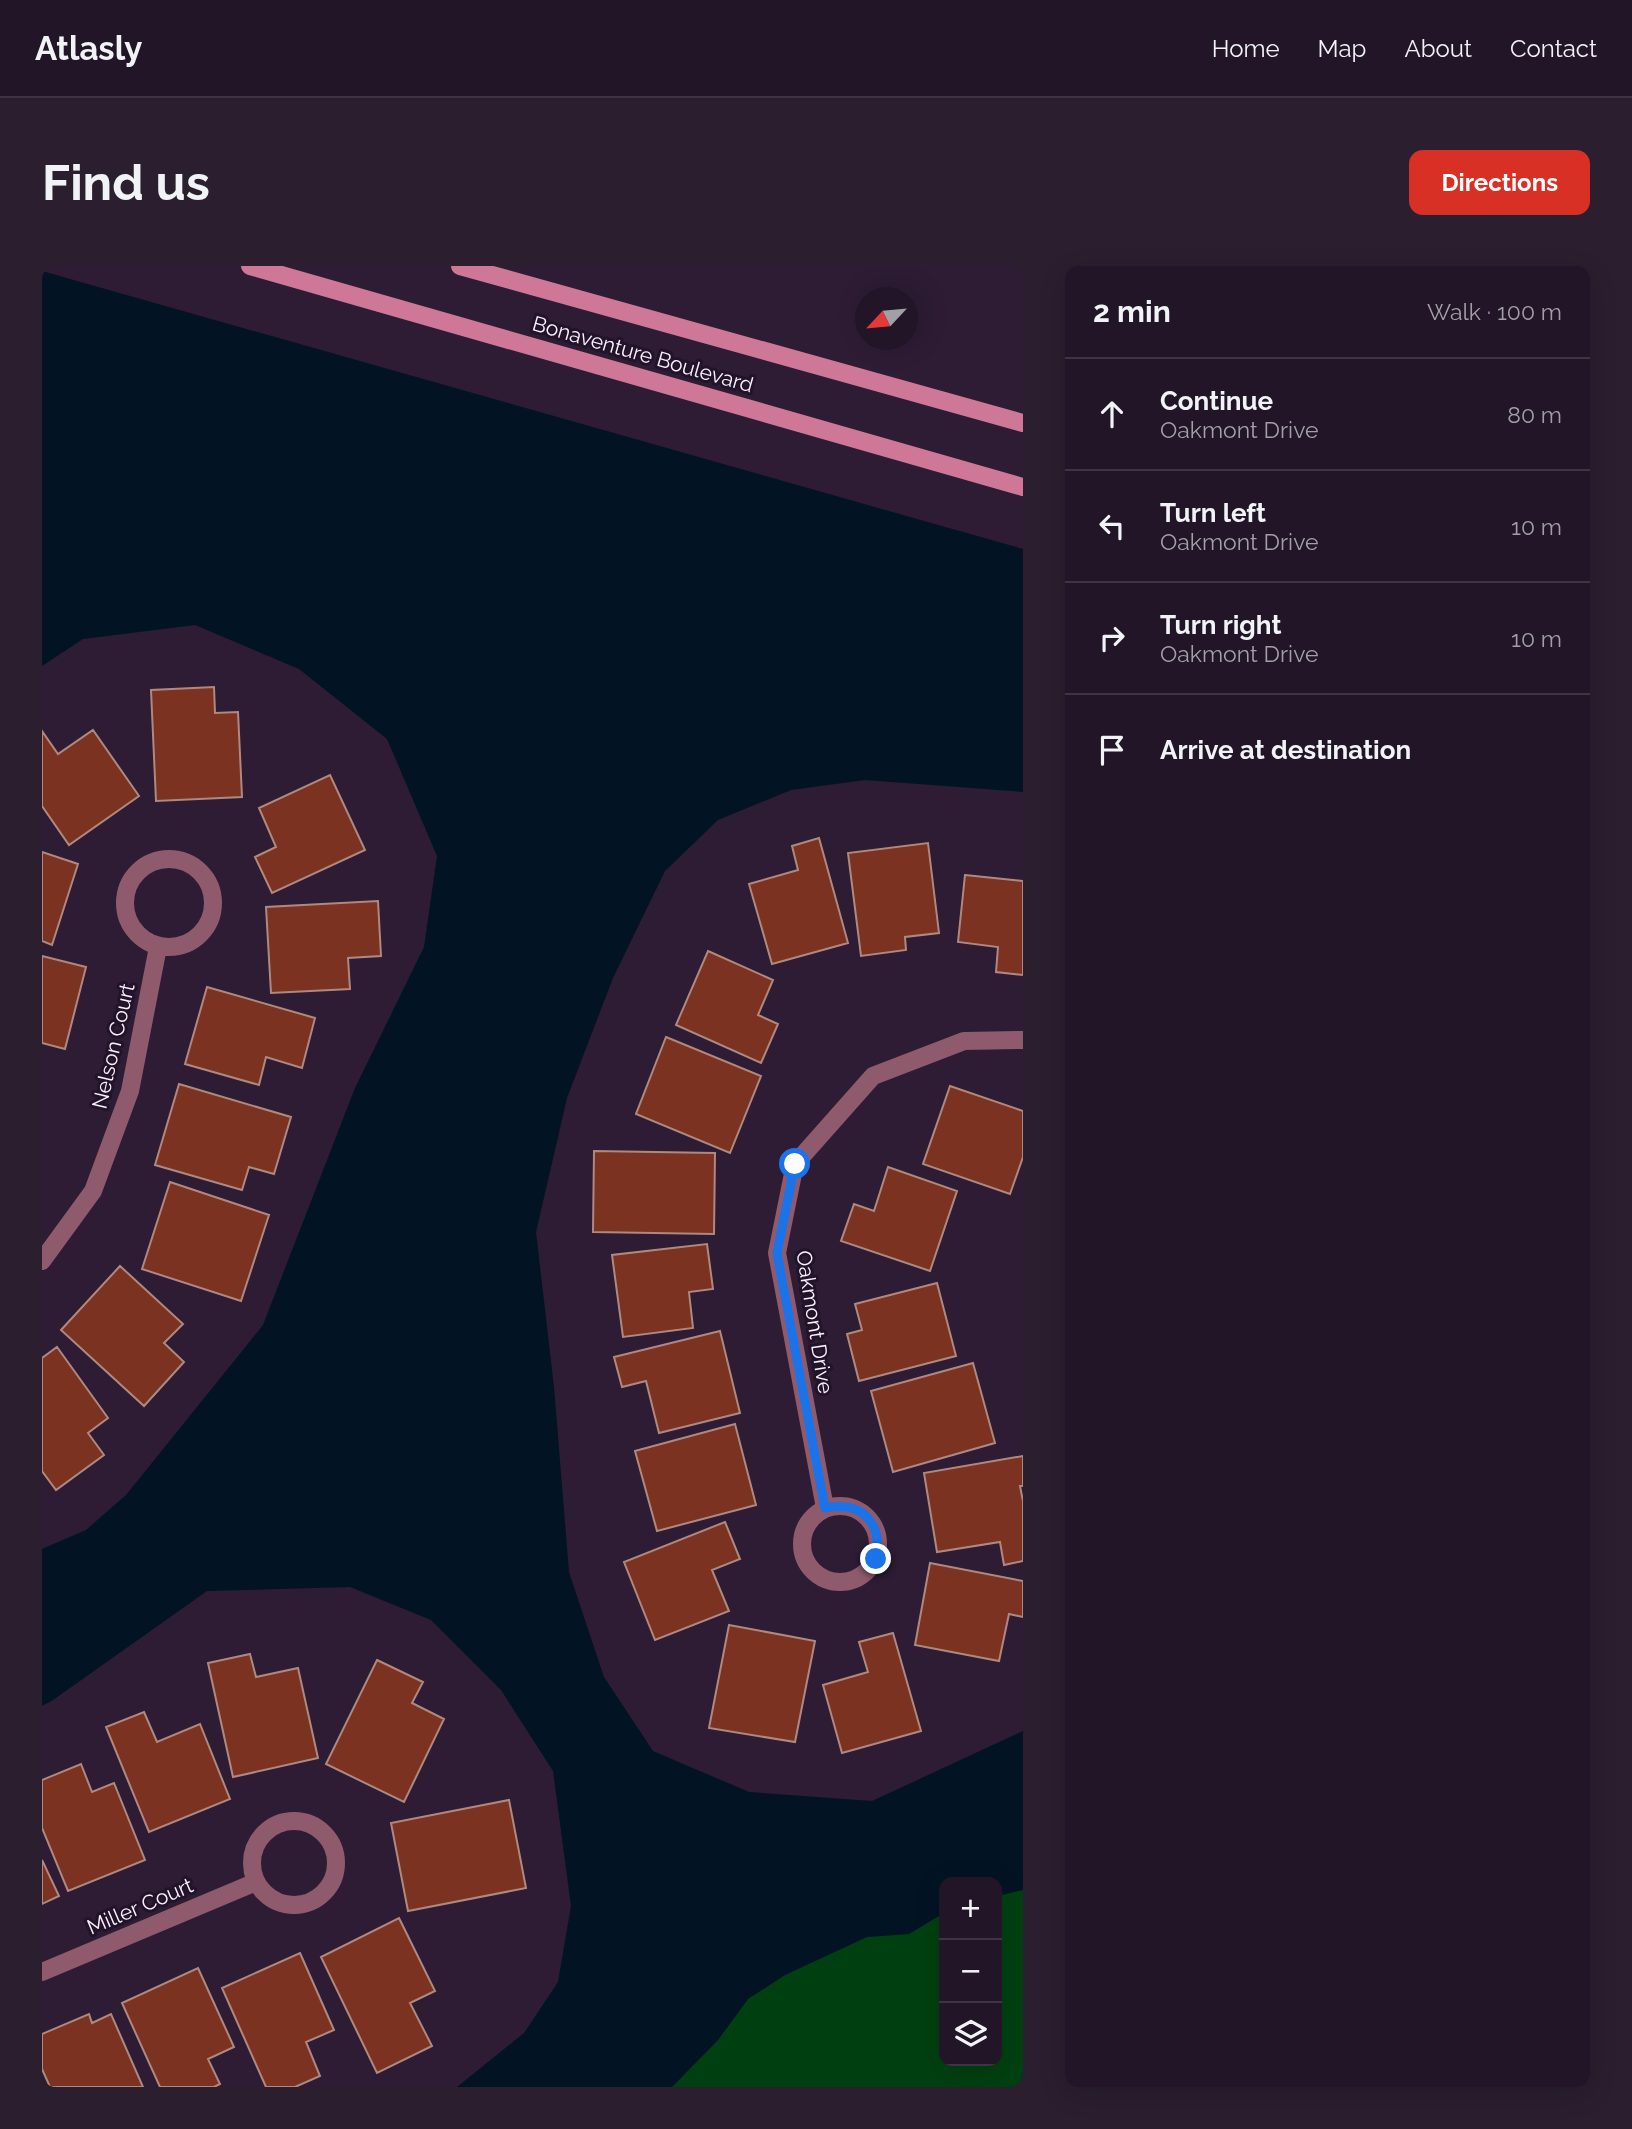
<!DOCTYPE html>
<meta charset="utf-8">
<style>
body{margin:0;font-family:Raleway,sans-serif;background:#2a1e2f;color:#f1f3f6}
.controls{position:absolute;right:21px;bottom:21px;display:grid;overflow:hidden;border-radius:14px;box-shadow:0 7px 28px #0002}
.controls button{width:63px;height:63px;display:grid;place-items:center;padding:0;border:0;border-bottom:2px solid #3f3444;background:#221527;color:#f1f3f6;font:35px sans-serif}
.compass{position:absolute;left:813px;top:21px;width:63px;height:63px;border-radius:50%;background:#221527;box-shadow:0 7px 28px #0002;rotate:244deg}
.stop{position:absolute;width:21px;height:21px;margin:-16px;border:5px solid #1a73e8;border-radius:50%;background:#fff}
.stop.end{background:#1a73e8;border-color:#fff;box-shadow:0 2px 7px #0008}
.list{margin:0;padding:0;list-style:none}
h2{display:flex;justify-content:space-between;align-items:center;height:91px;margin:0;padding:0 28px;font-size:30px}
h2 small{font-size:23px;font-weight:400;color:#a29fa7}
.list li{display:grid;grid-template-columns:46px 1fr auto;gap:21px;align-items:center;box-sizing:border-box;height:112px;padding:0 28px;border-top:2px solid #3f3444}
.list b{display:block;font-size:26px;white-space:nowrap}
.list p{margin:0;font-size:23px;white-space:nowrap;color:#a29fa7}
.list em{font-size:23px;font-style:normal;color:#a29fa7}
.icon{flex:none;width:38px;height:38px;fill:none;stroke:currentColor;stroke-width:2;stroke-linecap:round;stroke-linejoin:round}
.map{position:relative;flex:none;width:981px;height:1821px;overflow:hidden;border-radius:14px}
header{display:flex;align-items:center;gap:42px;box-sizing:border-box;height:98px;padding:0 35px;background:#221527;border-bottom:2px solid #3f3444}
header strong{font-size:33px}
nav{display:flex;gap:38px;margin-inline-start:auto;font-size:24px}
.intro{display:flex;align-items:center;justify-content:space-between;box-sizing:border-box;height:168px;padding:0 42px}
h1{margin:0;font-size:49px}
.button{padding:18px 32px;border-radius:14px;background:#d93025;color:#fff;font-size:24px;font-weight:700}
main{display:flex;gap:42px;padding:0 42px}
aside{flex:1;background:#221527;border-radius:14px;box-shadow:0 7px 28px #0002}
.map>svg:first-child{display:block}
.green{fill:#004010}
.water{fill:#021324}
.building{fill:#7b3220;stroke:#af897f;stroke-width:2}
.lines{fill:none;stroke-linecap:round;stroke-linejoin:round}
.minor{stroke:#905a6d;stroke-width:18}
.secondary{stroke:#ce7796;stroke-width:18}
.route{stroke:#1a73e8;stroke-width:9}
.labels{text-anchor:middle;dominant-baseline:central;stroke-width:6;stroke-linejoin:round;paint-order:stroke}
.street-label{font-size:21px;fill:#faf1fe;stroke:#23132a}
</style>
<header>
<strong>Atlasly</strong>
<nav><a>Home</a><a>Map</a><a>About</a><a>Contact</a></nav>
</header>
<div class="intro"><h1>Find us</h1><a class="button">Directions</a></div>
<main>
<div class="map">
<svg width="981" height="1821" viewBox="0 0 981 1821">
<rect width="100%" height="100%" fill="#2d1c34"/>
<path class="green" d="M 981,1624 L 981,1821 L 630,1821 L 676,1774 L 706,1733 L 743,1709 L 825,1671 L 867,1668 L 902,1647 L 902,1795 L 955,1795 L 955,1630 Z"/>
<path class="water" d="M 0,5 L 981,283 L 981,526 L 823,514 L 749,524 L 676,554 L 623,605 L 571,712 L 525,832 L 494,966 L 512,1121 L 527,1306 L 562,1411 L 611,1485 L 707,1526 L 830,1535 L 981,1465 L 981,1624 L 955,1630 L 955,1616 L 902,1616 L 902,1647 L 867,1668 L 825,1671 L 743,1709 L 706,1733 L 676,1774 L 630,1821 L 415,1821 L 482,1767 L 516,1716 L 529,1640 L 511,1505 L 459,1424 L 389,1354 L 308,1321 L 165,1325 L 11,1434 L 0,1440 L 0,1283 L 44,1264 L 84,1229 L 221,1059 L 313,822 L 382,681 L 395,590 L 345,473 L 257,403 L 153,359 L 41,373 L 0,400 Z"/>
<path class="building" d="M 172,421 L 173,447 L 196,446 L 200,531 L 114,535 L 109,424 Z
M 51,464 L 97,530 L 27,579 L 0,540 L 0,465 L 16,488 Z
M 288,509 L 323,584 L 230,627 L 213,591 L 234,581 L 217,542 Z
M 777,572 L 806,677 L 730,698 L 707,618 L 756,604 L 750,580 Z
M 886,577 L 897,667 L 863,671 L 864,684 L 819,690 L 806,587 Z
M 0,586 L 36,598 L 10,679 L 0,675 Z
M 923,609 L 981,615 L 981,709 L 954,706 L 956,681 L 916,676 Z
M 336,635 L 339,690 L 306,692 L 308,723 L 229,727 L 224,641 Z
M 666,685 L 731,714 L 716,749 L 736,758 L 719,797 L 634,759 Z
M 0,690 L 44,701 L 23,783 L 0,777 Z
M 165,721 L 273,752 L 260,802 L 224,791 L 217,819 L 143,798 Z
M 624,771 L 719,810 L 688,887 L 594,848 Z
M 137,818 L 249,851 L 232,908 L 207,901 L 200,924 L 113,899 Z
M 908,820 L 981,845 L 981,891 L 968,928 L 881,898 Z
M 552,885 L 673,887 L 672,968 L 551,966 Z
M 846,901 L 915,925 L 888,1005 L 799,975 L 812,938 L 832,945 Z
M 128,916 L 227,949 L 199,1035 L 100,1003 Z
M 665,978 L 671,1023 L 647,1026 L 651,1062 L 581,1071 L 570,989 Z
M 78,1000 L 141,1058 L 122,1077 L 142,1096 L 102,1140 L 19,1064 Z
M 895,1017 L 914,1090 L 817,1115 L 805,1068 L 820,1064 L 813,1038 Z
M 678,1065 L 698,1147 L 617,1167 L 604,1115 L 580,1121 L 572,1091 Z
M 15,1081 L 66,1152 L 46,1167 L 62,1189 L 14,1224 L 0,1205 L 0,1092 Z
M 931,1097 L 953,1177 L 851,1206 L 829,1125 Z
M 693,1158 L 714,1239 L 615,1265 L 593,1185 Z
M 981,1190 L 981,1220 L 978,1220 L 981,1235 L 981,1295 L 962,1299 L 958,1276 L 895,1286 L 882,1207 Z
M 683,1256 L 698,1293 L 670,1304 L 687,1345 L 613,1374 L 582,1296 Z
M 888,1297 L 981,1315 L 981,1351 L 967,1348 L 957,1395 L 873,1379 Z
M 687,1359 L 773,1375 L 753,1476 L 667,1462 Z
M 851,1367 L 879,1465 L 800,1487 L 781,1419 L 826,1406 L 817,1376 Z
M 208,1388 L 214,1411 L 256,1402 L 276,1492 L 191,1511 L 166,1397 Z
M 335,1394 L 381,1416 L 370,1437 L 402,1453 L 362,1536 L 284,1498 Z
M 102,1446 L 115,1476 L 158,1458 L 188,1533 L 107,1566 L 64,1461 Z
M 39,1498 L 50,1526 L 72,1517 L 103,1594 L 26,1625 L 0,1562 L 0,1514 Z
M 467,1534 L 484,1622 L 366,1645 L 349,1557 Z
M 0,1594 L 17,1630 L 0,1638 Z
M 357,1652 L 393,1725 L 368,1737 L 390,1780 L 335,1807 L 279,1691 Z
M 258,1687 L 292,1764 L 264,1776 L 278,1810 L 253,1821 L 224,1821 L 180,1722 Z
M 156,1702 L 192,1781 L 166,1793 L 178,1818 L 172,1821 L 118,1821 L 80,1737 Z
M 47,1748 L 50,1757 L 69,1748 L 101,1821 L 8,1821 L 0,1803 L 0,1768 Z"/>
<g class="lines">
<path class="minor" d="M83 637a44 44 0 1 1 88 0a44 44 0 1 1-88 0Z
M 0,995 L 51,925 L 88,825 L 116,681
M760 1278a38 38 0 1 1 76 0a38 38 0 1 1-76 0Z
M 783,1242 L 735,987 L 753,898 L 831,810 L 922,775 L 981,774
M210 1597a42 42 0 1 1 84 0a42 42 0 1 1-84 0Z
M 0,1706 L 214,1616"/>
<path class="secondary" d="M 208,0 L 981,221
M 418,0 L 981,157"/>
</g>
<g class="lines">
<path class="route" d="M 753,898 L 735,987 L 783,1242 C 820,1235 841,1256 834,1293"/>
</g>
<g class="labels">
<g class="street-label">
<text transform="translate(601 88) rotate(16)">Bonaventure Boulevard</text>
<text transform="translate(71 780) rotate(-77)">Nelson Court</text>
<text transform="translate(773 1056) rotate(81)">Oakmont Drive</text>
<text transform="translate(98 1640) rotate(-23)">Miller Court</text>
</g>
</g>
</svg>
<div class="controls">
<button>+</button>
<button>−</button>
<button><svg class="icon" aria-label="layers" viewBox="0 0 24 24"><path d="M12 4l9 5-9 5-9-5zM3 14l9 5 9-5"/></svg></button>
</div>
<svg class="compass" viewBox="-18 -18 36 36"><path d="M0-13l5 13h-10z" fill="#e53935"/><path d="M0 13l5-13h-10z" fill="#a29fa7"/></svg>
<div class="stop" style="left:753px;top:898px"></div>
<div class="stop end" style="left:834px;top:1293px"></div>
</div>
<aside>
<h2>2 min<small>Walk · 100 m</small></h2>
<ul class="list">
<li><svg class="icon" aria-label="ahead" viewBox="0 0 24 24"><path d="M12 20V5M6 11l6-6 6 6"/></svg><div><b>Continue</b><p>Oakmont Drive</p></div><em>80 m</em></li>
<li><svg class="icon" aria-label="left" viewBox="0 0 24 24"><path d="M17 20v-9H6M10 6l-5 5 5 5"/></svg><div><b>Turn left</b><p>Oakmont Drive</p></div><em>10 m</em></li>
<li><svg class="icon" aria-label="right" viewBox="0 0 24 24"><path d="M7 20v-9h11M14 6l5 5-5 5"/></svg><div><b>Turn right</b><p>Oakmont Drive</p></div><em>10 m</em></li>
<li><svg class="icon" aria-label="arrive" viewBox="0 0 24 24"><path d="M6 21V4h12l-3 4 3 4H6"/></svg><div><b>Arrive at destination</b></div></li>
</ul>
</aside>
</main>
